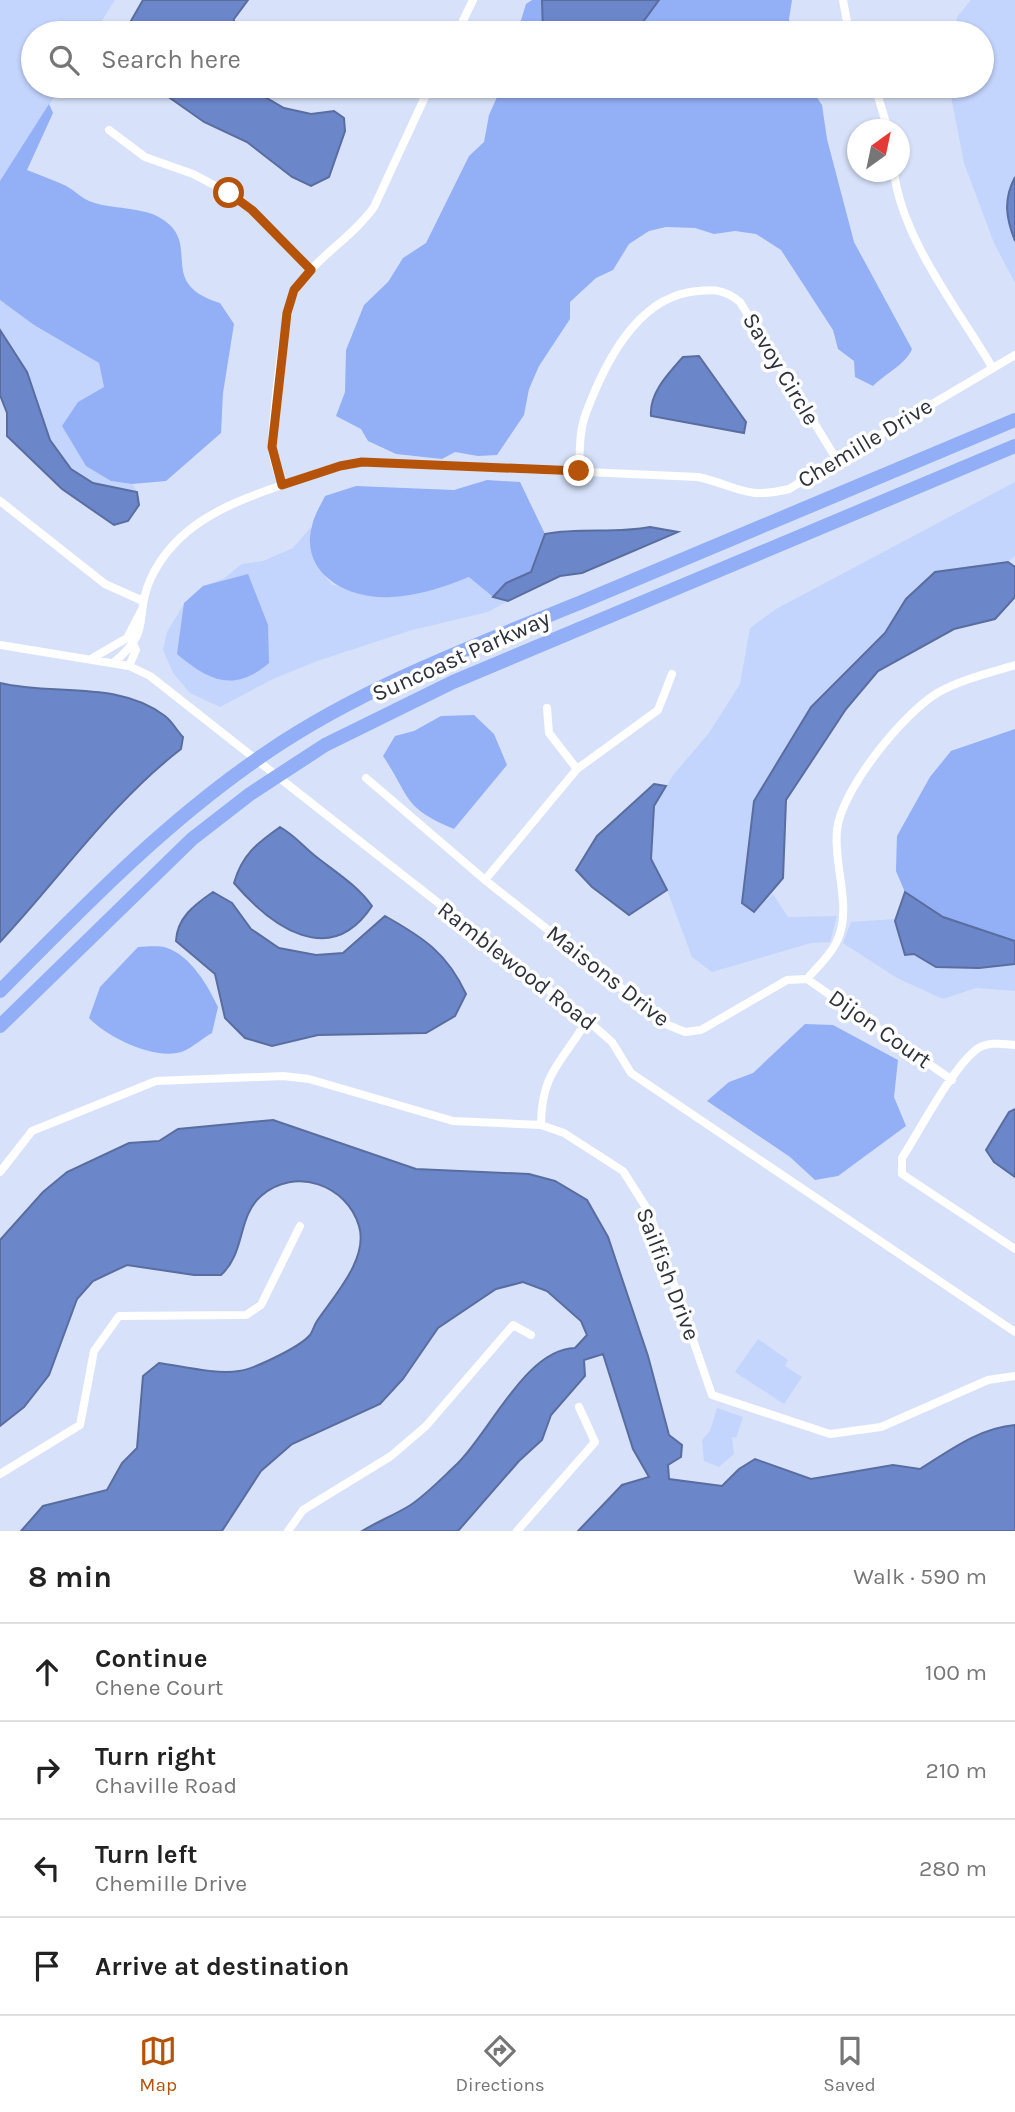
<!DOCTYPE html>
<meta charset="utf-8">
<style>
body{margin:0;font-family:Karla,sans-serif;background:#f2f2f2;color:#222}
.compass{position:absolute;left:847px;top:119px;width:63px;height:63px;border-radius:50%;background:#fff;box-shadow:0 2px 5px #0004;rotate:33deg}
.stop{position:absolute;width:21px;height:21px;margin:-16px;border:5px solid #b45309;border-radius:50%;background:#fff}
.stop.end{background:#b45309;border-color:#fff;box-shadow:0 2px 7px #0008}
.list{margin:0;padding:0;list-style:none}
h2{display:flex;justify-content:space-between;align-items:center;height:91px;margin:0;padding:0 28px;font-size:30px}
h2 small{font-size:23px;font-weight:400;color:#767676}
.list li{display:grid;grid-template-columns:46px 1fr auto;gap:21px;align-items:center;box-sizing:border-box;height:98px;padding:0 28px;border-top:2px solid #e0e0e0}
.list b{display:block;font-size:26px;white-space:nowrap}
.list p{margin:0;font-size:23px;white-space:nowrap;color:#767676}
.list em{font-size:23px;font-style:normal;color:#767676}
.icon{flex:none;width:38px;height:38px;fill:none;stroke:currentColor;stroke-width:2;stroke-linecap:round;stroke-linejoin:round}
.map{position:relative;flex:none;width:1015px;height:1531px;overflow:hidden}
.search{position:absolute;background:#fff;box-shadow:0 2px 5px #0004;left:21px;right:21px;top:21px;height:77px;display:flex;align-items:center;gap:18px;box-sizing:border-box;padding:0 24px;border-radius:38px;color:#767676;font-size:26px}
.sheet{height:483px;background:#fff}
nav{display:flex;justify-content:space-around;align-items:center;box-sizing:border-box;height:98px;border-top:2px solid #e0e0e0;background:#fff;font-size:19px;color:#767676}
nav a{display:grid;justify-items:center;gap:4px}
nav .on{color:#b45309}
.map>svg:first-child{display:block}
.green{fill:#c3d4fd}
.forest{fill:#93aff6}
.water{fill:#6c86ca;stroke:#596d9f;stroke-width:2}
.lines{fill:none;stroke-linecap:round;stroke-linejoin:round}
.street{stroke:#fff;stroke-width:8}
.highway{stroke:#91aef6;stroke-width:14}
.route{stroke:#b45309;stroke-width:9}
.labels{text-anchor:middle;dominant-baseline:central;stroke-width:7;stroke-linejoin:round;paint-order:stroke}
.street-label{font-size:23px;fill:#2e323b;stroke:#fff}
</style>
<div class="map">
<svg width="1015" height="1531" viewBox="0 0 1015 1531">
<rect width="100%" height="100%" fill="#d7e2fa"/>
<path class="green" d="M 0,0 L 115,0 L 94,33 L 33,33 L 33,86 L 61,86 L 6,173 L 0,285 Z
M 971,0 L 1015,0 L 1015,283 L 994,243 L 964,163 L 949,86 L 982,86 L 982,33 L 954,33 L 957,17 Z
M 0,300 L 34,325 L 99,363 L 104,387 L 78,402 L 111,481 L 132,484 L 137,492 L 93,483 L 71,469 L 50,440 L 27,372 L 0,330 Z
M 1015,482 L 1015,556 L 1008,562 L 936,572 L 906,599 L 885,633 L 811,707 L 783,754 L 742,903 L 754,912 L 773,894 L 788,917 L 837,916 L 830,942 L 811,943 L 712,972 L 692,957 L 667,890 L 651,859 L 654,806 L 674,774 L 709,733 L 740,684 L 750,628 L 776,609 Z
M 311,527 C 313,552 315,568 333,585 L 430,591 L 470,577 L 491,596 L 484,570 L 536,560 L 493,597 L 508,601 L 488,612 L 412,630 L 317,661 L 273,679 L 220,707 L 190,693 L 173,673 L 163,650 L 167,632 L 184,604 L 203,586 L 223,579 L 242,564 L 263,561 L 293,548 Z
M 1015,729 L 1015,991 L 976,988 L 943,999 L 897,978 L 843,943 L 851,922 L 894,919 L 905,892 L 896,871 L 897,836 L 930,777 L 951,751 Z
M 758,1339 L 788,1360 L 785,1366 L 802,1377 L 784,1404 L 735,1372 Z
M 717,1408 L 743,1417 L 736,1438 L 732,1437 L 734,1454 L 719,1467 L 704,1461 L 702,1440 L 710,1431 Z"/>
<path class="forest" d="M 532,0 L 542,0 L 543,33 L 517,33 L 526,4 Z
M 659,0 L 792,0 L 789,19 L 791,33 L 635,33 Z
M 502,86 L 809,86 L 822,105 L 827,139 L 854,242 L 912,349 C 906,364 885,374 873,386 L 855,377 L 854,361 L 838,349 L 833,330 L 781,250 L 756,234 L 735,231 L 714,234 L 695,228 L 666,227 L 649,231 L 629,244 L 613,270 L 596,278 L 570,302 L 570,319 L 539,366 L 529,389 L 524,415 L 497,455 L 478,456 L 455,452 L 442,459 L 396,454 L 368,441 L 361,429 L 336,416 L 345,392 L 346,350 L 364,305 L 388,282 L 403,258 L 426,243 L 469,156 L 484,142 L 489,115 Z
M 49,104 L 53,113 L 27,170 C 39,175 51,179 62,184 C 72,188 80,197 89,201 C 111,210 143,206 162,219 C 203,245 155,283 220,303 L 234,324 L 223,393 L 221,433 L 166,481 L 132,484 L 111,481 L 86,466 L 62,426 L 78,402 L 104,387 L 99,363 L 34,325 L 0,300 L 0,181 Z
M 487,480 L 520,482 L 545,534 L 531,572 L 506,583 L 493,597 L 469,577 C 444,587 418,596 391,597 C 349,600 299,574 312,526 C 314,515 321,505 325,496 L 356,486 L 454,490 Z
M 248,574 L 268,625 L 269,663 C 234,693 209,681 177,654 L 184,603 L 203,586 Z
M 474,715 L 494,734 L 507,765 L 454,829 C 402,807 411,798 383,756 L 395,736 L 414,731 L 441,716 Z
M 1015,729 L 1015,941 L 943,917 L 905,892 L 896,871 L 897,836 L 930,777 L 951,751 Z
M 138,947 C 146,947 158,945 167,948 C 191,956 208,986 218,1007 L 212,1033 C 203,1038 193,1047 184,1051 C 156,1062 107,1037 89,1018 L 100,987 Z
M 805,1024 L 833,1025 L 898,1060 L 894,1097 L 906,1126 L 838,1176 L 815,1180 L 790,1157 L 707,1101 L 729,1082 L 753,1073 Z"/>
<path class="water" d="M 143,0 L 248,0 L 234,19 L 233,33 L 124,33 Z
M 542,0 L 659,0 L 635,33 L 603,33 L 598,24 L 586,33 L 543,33 Z
M 153,86 L 246,86 L 284,108 L 311,114 L 334,111 L 344,118 L 345,131 L 329,177 L 311,186 L 292,177 L 247,142 L 204,122 Z
M 1015,177 L 1015,241 C 1006,218 1003,200 1015,177 Z
M 0,330 L 27,372 L 50,440 L 71,469 L 93,483 L 137,492 L 139,505 L 128,521 L 114,525 L 62,489 L 7,436 L 7,413 L 0,395 Z
M 699,356 L 746,422 L 744,433 L 651,416 C 649,393 668,374 683,357 Z
M 650,527 L 678,532 L 582,573 L 560,576 L 508,601 L 493,597 L 506,583 L 531,572 L 545,534 C 581,527 615,534 650,527 Z
M 1008,562 L 1015,567 L 1015,597 L 995,619 L 954,629 L 878,671 L 846,709 L 786,800 L 783,878 L 754,912 L 742,903 L 754,801 L 811,707 L 885,633 L 906,599 L 935,572 Z
M 0,683 C 53,696 118,680 165,716 C 172,721 177,731 183,737 L 181,749 C 111,803 60,878 0,942 Z
M 654,784 L 666,786 L 654,806 L 651,859 L 667,890 L 629,915 L 592,887 L 576,870 L 597,836 Z
M 280,827 C 294,835 302,845 314,855 C 335,872 356,884 372,906 C 330,970 271,926 234,883 C 242,855 256,844 280,827 Z
M 213,892 L 232,903 L 251,929 L 279,948 L 316,955 L 343,953 L 385,916 C 424,938 447,953 466,994 L 455,1016 L 426,1033 L 318,1035 L 272,1046 L 245,1038 L 225,1018 L 215,974 L 176,941 C 177,918 194,905 213,892 Z
M 905,892 L 943,917 L 1015,941 L 1015,964 L 979,968 L 936,967 L 914,954 L 905,955 L 895,921 Z
M 1015,1109 L 1015,1177 L 994,1162 L 986,1150 L 1009,1112 Z
M 273,1120 L 416,1169 L 529,1174 L 555,1181 L 587,1200 L 608,1237 L 648,1356 L 669,1435 L 682,1445 L 681,1457 L 668,1465 L 669,1479 L 722,1486 L 739,1469 L 755,1459 L 811,1479 L 893,1465 L 920,1469 C 949,1451 979,1428 1015,1425 L 1015,1531 L 578,1531 L 622,1485 L 649,1477 L 633,1449 L 603,1354 L 584,1360 L 585,1376 L 551,1415 L 542,1440 L 519,1461 L 458,1531 L 362,1531 C 377,1522 394,1515 409,1506 C 425,1496 443,1477 457,1464 C 490,1432 526,1349 575,1348 L 587,1335 L 581,1321 L 547,1291 L 523,1282 L 496,1289 L 438,1328 L 403,1379 L 380,1404 L 292,1444 L 261,1471 L 222,1531 L 21,1531 L 43,1506 L 107,1490 L 122,1463 L 137,1448 L 143,1376 L 159,1363 C 181,1366 217,1375 239,1371 C 254,1369 300,1347 310,1335 C 313,1331 314,1325 317,1321 C 333,1297 369,1259 359,1226 C 347,1185 295,1166 261,1196 C 237,1217 246,1252 221,1275 L 194,1275 L 127,1265 L 93,1281 L 77,1299 L 49,1375 L 24,1407 L 0,1426 L 0,1240 L 43,1192 L 67,1172 L 129,1143 L 159,1141 L 178,1129 Z"/>
<g class="lines">
<path class="street" d="M 843,0 L 849,33
M 457,33 L 473,0
M 875,86 L 888,130
M 109,130 L 145,157 L 193,174 L 229,193 L 252,210 L 311,270
M 894,172 C 902,239 958,309 992,367
M 579,471 C 580,452 579,431 586,413 C 604,365 635,301 690,292 C 711,289 723,288 740,302 L 837,460
M 282,485 C 278,473 273,461 272,449 C 272,424 284,306 296,289 C 316,257 352,238 374,207 L 430,86
M 0,501 L 105,584 L 143,601
M 0,645 L 129,666 L 150,676 L 587,1020 L 612,1042 L 631,1073 L 1015,1332
M 91,659 L 127,638 L 141,611
M 113,663 C 154,630 133,619 150,580 C 176,523 230,503 285,484 C 311,475 336,466 362,462 L 698,477 C 738,486 745,500 789,489 L 1015,355
M 129,666 L 136,650 L 132,641
M 547,708 L 549,733 L 577,769
M 366,778 L 485,880 L 668,1025 L 685,1032 L 701,1030 L 787,980 L 807,979 C 817,967 831,955 837,941 C 853,907 833,866 837,830 C 841,790 904,712 939,692 C 963,679 989,673 1015,665
M 485,880 L 577,769 L 658,710 L 672,674
M 807,979 L 952,1080
M 1015,1045 C 1003,1044 988,1041 977,1049 C 952,1068 920,1130 902,1158 L 902,1174 L 1015,1249
M 541,1125 C 541,1072 563,1062 587,1020
M 0,1172 L 32,1131 L 156,1081 L 283,1076 L 309,1079 L 453,1121 L 541,1125 L 564,1133 L 623,1171 L 649,1212 L 712,1395 L 830,1434 L 881,1427 L 988,1380 L 1015,1376
M 0,1474 L 80,1425 L 94,1351 L 119,1316 L 246,1315 L 261,1305 L 300,1226
M 288,1531 L 303,1510 L 391,1456 L 426,1426 L 513,1325 L 531,1335
M 517,1531 L 595,1442 L 579,1407"/>
<path class="highway" d="M 0,991 C 85,905 168,819 269,751 C 365,686 477,645 584,601 C 727,540 871,480 1015,420
M 0,1026 L 192,839 L 250,794 L 325,745 L 453,682 L 1015,446"/>
</g>
<g class="lines">
<path class="route" d="M 229,193 L 252,210 L 311,270 L 294,290 L 287,313 L 272,447 L 282,485 L 340,466 L 362,462 L 579,471"/>
</g>
<g class="labels">
<g class="street-label">
<text transform="translate(781 369) rotate(59)">Savoy Circle</text>
<text transform="translate(865 443) rotate(-31)">Chemille Drive</text>
<text transform="translate(461 656) rotate(-24)">Suncoast Parkway</text>
<text transform="translate(517 966) rotate(38)">Ramblewood Road</text>
<text transform="translate(608 976) rotate(38)">Maisons Drive</text>
<text transform="translate(880 1029) rotate(35)">Dijon Court</text>
<text transform="translate(668 1274) rotate(69)">Sailfish Drive</text>
</g>
</g>
</svg>
<svg class="compass" viewBox="-18 -18 36 36"><path d="M0-13l5 13h-10z" fill="#e53935"/><path d="M0 13l5-13h-10z" fill="#767676"/></svg>
<div class="stop" style="left:229px;top:193px"></div>
<div class="stop end" style="left:579px;top:471px"></div>
<div class="search"><svg class="icon" aria-label="search" viewBox="0 0 24 24"><circle cx="10" cy="10" r="6"/><path d="M15 15l6 6"/></svg>Search here</div>
</div>
<section class="sheet">
<h2>8 min<small>Walk · 590 m</small></h2>
<ul class="list">
<li><svg class="icon" aria-label="ahead" viewBox="0 0 24 24"><path d="M12 20V5M6 11l6-6 6 6"/></svg><div><b>Continue</b><p>Chene Court</p></div><em>100 m</em></li>
<li><svg class="icon" aria-label="right" viewBox="0 0 24 24"><path d="M7 20v-9h11M14 6l5 5-5 5"/></svg><div><b>Turn right</b><p>Chaville Road</p></div><em>210 m</em></li>
<li><svg class="icon" aria-label="left" viewBox="0 0 24 24"><path d="M17 20v-9H6M10 6l-5 5 5 5"/></svg><div><b>Turn left</b><p>Chemille Drive</p></div><em>280 m</em></li>
<li><svg class="icon" aria-label="arrive" viewBox="0 0 24 24"><path d="M6 21V4h12l-3 4 3 4H6"/></svg><div><b>Arrive at destination</b></div></li>
</ul>
</section>
<nav>
<a class="on"><svg class="icon" aria-label="map" viewBox="0 0 24 24"><path d="M3 6l6-2 6 2 6-2v14l-6 2-6-2-6 2zM9 4v14M15 6v14"/></svg>Map</a>
<a><svg class="icon" aria-label="directions" viewBox="0 0 24 24"><path d="M12 3l9 9-9 9-9-9zM9 14v-3h6M13 9l2 2-2 2"/></svg>Directions</a>
<a><svg class="icon" aria-label="saved" viewBox="0 0 24 24"><path d="M7 4h10v16l-5-4-5 4z"/></svg>Saved</a>
</nav>
